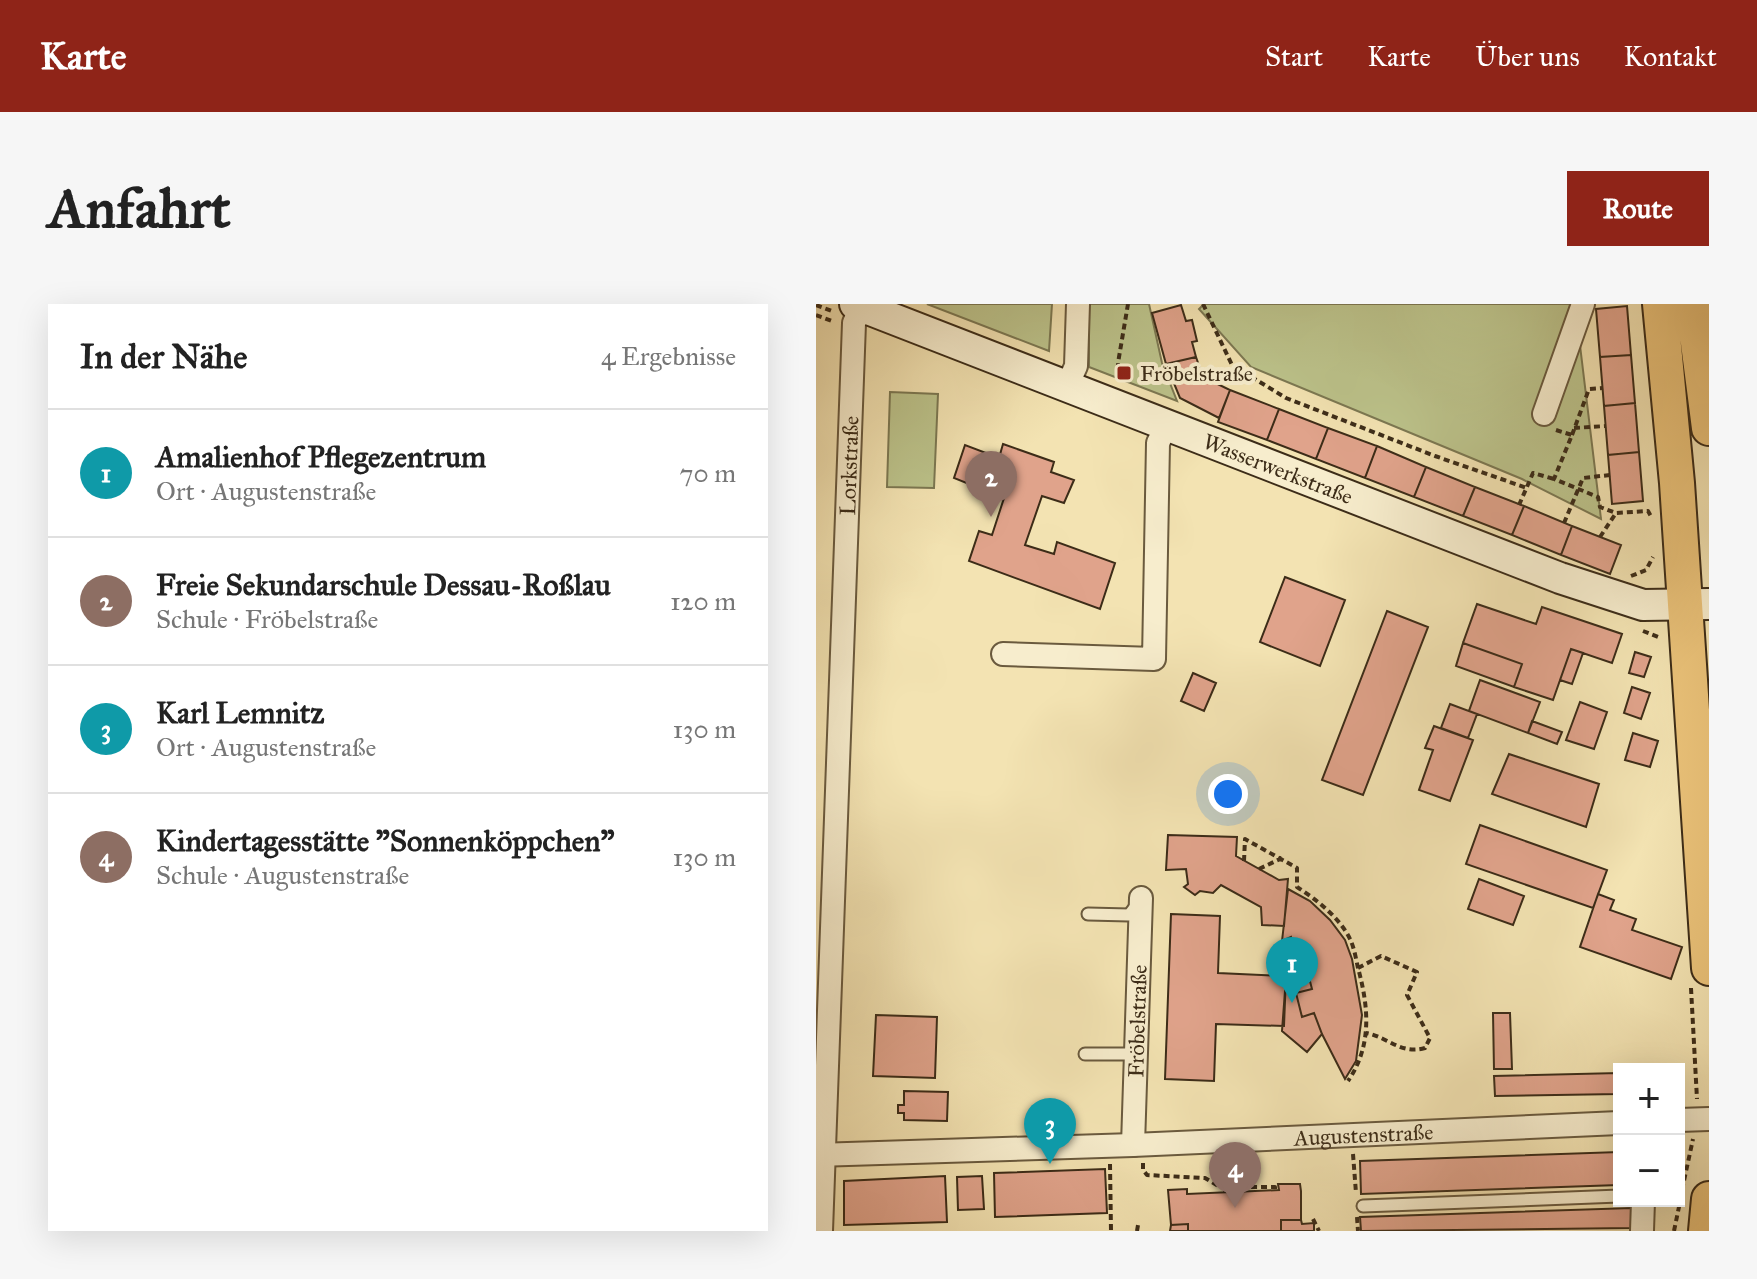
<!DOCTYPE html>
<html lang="de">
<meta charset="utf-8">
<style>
body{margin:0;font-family:"IM FELL Great Primer",serif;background:#f6f6f6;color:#222}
.controls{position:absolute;right:24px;bottom:24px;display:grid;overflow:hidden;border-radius:0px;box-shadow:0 8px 32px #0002}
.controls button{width:72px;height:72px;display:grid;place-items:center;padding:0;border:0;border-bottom:2px solid #e0e0e0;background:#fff;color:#222;font:40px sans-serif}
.you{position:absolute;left:412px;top:490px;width:28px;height:28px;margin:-20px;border:6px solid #fff;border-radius:50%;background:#1a73e8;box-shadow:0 0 0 12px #1a73e833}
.badge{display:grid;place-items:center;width:52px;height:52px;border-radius:50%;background:#8f2418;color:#fff;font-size:26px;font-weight:700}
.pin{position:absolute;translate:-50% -66px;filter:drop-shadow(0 2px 4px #0008)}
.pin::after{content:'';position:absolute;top:42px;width:28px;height:24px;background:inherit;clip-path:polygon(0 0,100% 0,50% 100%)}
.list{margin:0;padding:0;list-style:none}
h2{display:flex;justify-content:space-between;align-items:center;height:104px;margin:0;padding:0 32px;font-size:34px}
h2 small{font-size:26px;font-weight:400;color:#767676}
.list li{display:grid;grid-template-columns:52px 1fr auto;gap:24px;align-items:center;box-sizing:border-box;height:128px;padding:0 32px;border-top:2px solid #e0e0e0}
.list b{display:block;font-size:30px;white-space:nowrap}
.list p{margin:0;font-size:26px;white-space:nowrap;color:#767676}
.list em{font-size:26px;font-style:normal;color:#767676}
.map{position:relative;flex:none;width:893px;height:927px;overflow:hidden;border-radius:0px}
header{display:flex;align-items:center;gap:48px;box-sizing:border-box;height:112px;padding:0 40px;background:#8f2418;color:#fff}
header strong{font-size:38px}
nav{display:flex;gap:44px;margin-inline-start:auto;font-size:28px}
.intro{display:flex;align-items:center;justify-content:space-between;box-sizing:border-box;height:192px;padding:0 48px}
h1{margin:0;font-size:56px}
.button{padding:20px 36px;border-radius:0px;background:#8f2418;color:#fff;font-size:28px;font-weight:700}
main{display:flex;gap:48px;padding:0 48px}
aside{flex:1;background:#fff;border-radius:0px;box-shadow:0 8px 32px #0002}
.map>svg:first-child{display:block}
.green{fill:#bcc38b;stroke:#7c7852;stroke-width:2}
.building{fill:#e0a38b;stroke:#3c2c18;stroke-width:2}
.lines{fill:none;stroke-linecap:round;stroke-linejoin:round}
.lane-casing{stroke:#6a5a3e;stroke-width:15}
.street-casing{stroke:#6a5a3e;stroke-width:26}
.secondary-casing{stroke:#3c2c18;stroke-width:34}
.primary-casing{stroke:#3c2c18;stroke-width:38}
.path{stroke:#3c2c18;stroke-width:4;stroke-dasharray:6 4;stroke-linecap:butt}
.lane{stroke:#f7edcd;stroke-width:11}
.street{stroke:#f7edcd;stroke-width:22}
.secondary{stroke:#f7edcd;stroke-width:30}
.primary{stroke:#eac279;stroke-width:34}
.poi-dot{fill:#8f2418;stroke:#f7edcd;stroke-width:3}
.labels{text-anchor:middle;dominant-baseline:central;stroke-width:8;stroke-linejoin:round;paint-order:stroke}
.poi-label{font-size:22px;fill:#3c2c18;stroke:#f7edcd;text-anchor:start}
.street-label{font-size:22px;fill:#3c2c18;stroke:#f7edcd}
</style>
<header>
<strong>Karte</strong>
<nav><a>Start</a><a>Karte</a><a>Über uns</a><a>Kontakt</a></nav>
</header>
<div class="intro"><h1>Anfahrt</h1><a class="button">Route</a></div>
<main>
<aside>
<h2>In der Nähe<small>4 Ergebnisse</small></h2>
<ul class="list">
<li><span class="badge" style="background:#0f9aa8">1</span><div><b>Amalienhof Pflegezentrum</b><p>Ort · Augustenstraße</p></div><em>70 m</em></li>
<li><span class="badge" style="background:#8d6e63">2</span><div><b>Freie Sekundarschule Dessau-Roßlau</b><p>Schule · Fröbelstraße</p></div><em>120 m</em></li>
<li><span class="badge" style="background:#0f9aa8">3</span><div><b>Karl Lemnitz</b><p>Ort · Augustenstraße</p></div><em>130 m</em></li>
<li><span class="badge" style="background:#8d6e63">4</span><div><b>Kindertagesstätte &quot;Sonnenköppchen&quot;</b><p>Schule · Augustenstraße</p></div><em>130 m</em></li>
</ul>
</aside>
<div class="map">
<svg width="893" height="927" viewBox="0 0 893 927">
<rect width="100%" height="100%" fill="#f3e3b2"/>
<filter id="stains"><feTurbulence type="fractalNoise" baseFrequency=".0025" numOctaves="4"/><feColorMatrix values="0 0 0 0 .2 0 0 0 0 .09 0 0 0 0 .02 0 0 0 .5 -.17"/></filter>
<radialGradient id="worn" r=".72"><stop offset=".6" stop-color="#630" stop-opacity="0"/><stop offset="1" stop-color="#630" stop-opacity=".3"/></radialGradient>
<path class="green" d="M 111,0 L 236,0 L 233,47 Z
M 273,0 L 333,0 L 346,59 L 361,97 L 273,63 Z
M 388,0 L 759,0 L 785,215 L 706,175 L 435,63 L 383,5 Z
M 74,88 L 122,90 L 118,184 L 71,183 Z"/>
<path class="building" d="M 365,1 L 370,17 L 376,16 L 381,37 L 376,38 L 380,53 L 350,60 L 336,9 Z
M 811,2 L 815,51 L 784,53 L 780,5 Z
M 815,51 L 819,99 L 788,102 L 784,53 Z
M 380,53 L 387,73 L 414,86 L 403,114 L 364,94 L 350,60 Z
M 414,86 L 463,105 L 451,136 L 402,118 Z
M 819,99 L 823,148 L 792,151 L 788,102 Z
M 463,105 L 512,124 L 500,155 L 451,136 Z
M 512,124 L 561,142 L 549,174 L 500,155 Z
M 187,140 L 238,158 L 235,168 L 258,176 L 248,199 L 226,192 L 209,241 L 238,250 L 241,238 L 299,259 L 284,305 L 153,257 L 163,227 L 176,231 L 188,194 L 138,174 L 149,141 L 183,154 Z
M 561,142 L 610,163 L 598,193 L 549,174 Z
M 823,148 L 827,197 L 796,200 L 792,151 Z
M 610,163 L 659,183 L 647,212 L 598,193 Z
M 659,183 L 708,202 L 696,231 L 647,212 Z
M 708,202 L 756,222 L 745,251 L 696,231 Z
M 756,222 L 805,241 L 794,270 L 745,251 Z
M 469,273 L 529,296 L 504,362 L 444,338 Z
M 661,300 L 720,320 L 726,303 L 806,330 L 796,359 L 755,345 L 737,396 L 698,383 L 706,360 L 647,339 Z
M 571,307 L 612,323 L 547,491 L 506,476 Z
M 647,339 L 706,360 L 698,383 L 640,362 Z
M 755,345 L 767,349 L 756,380 L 744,376 Z
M 819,348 L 835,353 L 828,373 L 813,369 Z
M 377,369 L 400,379 L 388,407 L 365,397 Z
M 664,376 L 724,398 L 712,429 L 653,407 Z
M 816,383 L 834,389 L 825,415 L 808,409 Z
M 764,398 L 791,408 L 778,445 L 750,436 Z
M 634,400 L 661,410 L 652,434 L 625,424 Z
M 716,417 L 746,428 L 741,440 L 712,429 Z
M 618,422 L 657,436 L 634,497 L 603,486 L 617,446 L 609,444 Z
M 817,429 L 842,437 L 834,463 L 809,456 Z
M 693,450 L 783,480 L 770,523 L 676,490 Z
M 664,521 L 791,566 L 777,604 L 650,560 Z
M 352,531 L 421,533 L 420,552 L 463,576 L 472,575 L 468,622 L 446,621 L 445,603 L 405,581 L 397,589 L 384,587 L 379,591 L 368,583 L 372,580 L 370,565 L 350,566 Z
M 663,575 L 708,592 L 697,621 L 652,605 Z
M 472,585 L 494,597 L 514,616 L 529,636 L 536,655 L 546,711 L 540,757 L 529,775 L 506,730 L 498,709 L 486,713 L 480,689 L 496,685 L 489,658 L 482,661 L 475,633 L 466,637 Z
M 782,590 L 798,596 L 794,606 L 820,615 L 816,626 L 866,643 L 855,675 L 764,643 Z
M 355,610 L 404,612 L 402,669 L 470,672 L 468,722 L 400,720 L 398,777 L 349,775 Z
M 489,658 L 496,685 L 480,689 L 486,713 L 498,709 L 506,730 L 491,748 L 466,727 L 469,687 L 480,683 L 475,662 Z
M 677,709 L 694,709 L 696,765 L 678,765 Z
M 60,711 L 121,713 L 119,774 L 57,772 Z
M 803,769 L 803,790 L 679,792 L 678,772 Z
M 88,787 L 132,788 L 131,817 L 88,816 L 88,809 L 82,809 L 82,801 L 88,801 Z
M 803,848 L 803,881 L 545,890 L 544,857 Z
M 289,865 L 291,909 L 179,913 L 178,869 Z
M 129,872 L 131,918 L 28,921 L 28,877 Z
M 166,872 L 168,905 L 142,906 L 141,873 Z
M 428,875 L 429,887 L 408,887 L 408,876 Z
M 462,880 L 484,880 L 485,887 L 485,916 L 465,916 L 465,927 L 372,927 L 372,920 L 355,921 L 352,886 L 371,885 L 371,890 L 463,886 Z
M 816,904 L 817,924 L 545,927 L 544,913 Z
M 465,916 L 485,916 L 486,920 L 498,919 L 498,927 L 456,927 L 465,927 Z
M 372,920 L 372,927 L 354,927 L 355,921 Z"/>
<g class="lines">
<defs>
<path id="lane" d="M 272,610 L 313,611 L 323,598
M 269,750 L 320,750
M 547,902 L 803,892"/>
<g id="street">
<path d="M 251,82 L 260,62 L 262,0"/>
<path d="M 728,110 L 767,0"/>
<path d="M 187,350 L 338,355 L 342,139 L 350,122"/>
<path d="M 863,816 L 893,815"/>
<path id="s1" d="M 317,841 L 325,594"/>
<path id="s2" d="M 0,851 L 317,841 L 803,819"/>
<path id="s3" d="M 5,927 L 38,19 L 45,2"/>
<path d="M 826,927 L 827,897"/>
</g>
<g id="secondary">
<path id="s4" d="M 39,0 L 744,274 L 827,301 L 893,300"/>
</g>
<path id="primary" d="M 844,0 L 861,179 L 893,664
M 877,0 L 893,124
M 890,927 L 893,895"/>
</defs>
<use href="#lane" class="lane-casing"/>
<use href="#street" class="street-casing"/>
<use href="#secondary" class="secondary-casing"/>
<use href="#primary" class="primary-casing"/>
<path class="path" d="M 387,0 L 416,61 L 470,94 L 619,152 L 711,184
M 0,1 L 16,7
M 0,11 L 16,17
M 303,75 L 302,59 L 312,0
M 758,124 L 790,122
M 740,126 L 756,131 L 738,175 L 782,193 L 784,203 L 800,209 L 832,207 L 836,214
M 756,131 L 773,85 L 787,84
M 703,201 L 717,169 L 738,175
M 748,219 L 767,174 L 794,171
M 784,233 L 800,209
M 815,272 L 830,266 L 837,253
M 827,327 L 845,334
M 428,557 L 429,535 L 481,564 L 481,583 C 500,595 524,614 534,635 C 538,643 540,655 542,664 C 553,704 556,742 532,777
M 443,565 L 466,554
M 542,664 L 565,652 L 601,668 L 591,691 L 614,734 L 609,744 C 585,751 572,733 550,729
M 875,684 L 881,795
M 537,850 L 540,889
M 327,859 L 327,866 L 331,871 L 389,874 L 404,883 L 459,883 L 459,886
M 294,860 L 295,927
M 419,865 L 426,865 L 426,883
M 866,886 L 877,835
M 418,887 L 419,854
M 541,913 L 542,927
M 497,915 L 503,927
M 321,927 L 322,921
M 858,927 L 864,898"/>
<use href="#lane" class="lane"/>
<use href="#street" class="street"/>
<use href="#secondary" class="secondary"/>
<use href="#primary" class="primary"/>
</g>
<rect class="poi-dot" x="300" y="61" width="16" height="16" rx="4"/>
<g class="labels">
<g class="poi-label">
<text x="324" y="69">Fröbelstraße</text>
</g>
<g class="street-label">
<text stroke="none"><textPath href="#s3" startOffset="766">Lorkstraße</textPath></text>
<text stroke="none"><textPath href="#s4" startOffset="454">Wasserwerkstraße</textPath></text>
<text stroke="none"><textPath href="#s1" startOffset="124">Fröbelstraße</textPath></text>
<text stroke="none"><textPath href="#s2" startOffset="548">Augustenstraße</textPath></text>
</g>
</g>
<rect width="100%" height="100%" filter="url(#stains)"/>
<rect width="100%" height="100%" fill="url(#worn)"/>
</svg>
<div class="controls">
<button>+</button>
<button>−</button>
</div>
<div class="you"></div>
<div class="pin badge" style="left:476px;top:699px;background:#0f9aa8">1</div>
<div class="pin badge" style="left:175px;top:213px;background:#8d6e63">2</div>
<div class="pin badge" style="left:234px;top:860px;background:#0f9aa8">3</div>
<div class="pin badge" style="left:419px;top:904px;background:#8d6e63">4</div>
</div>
</main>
